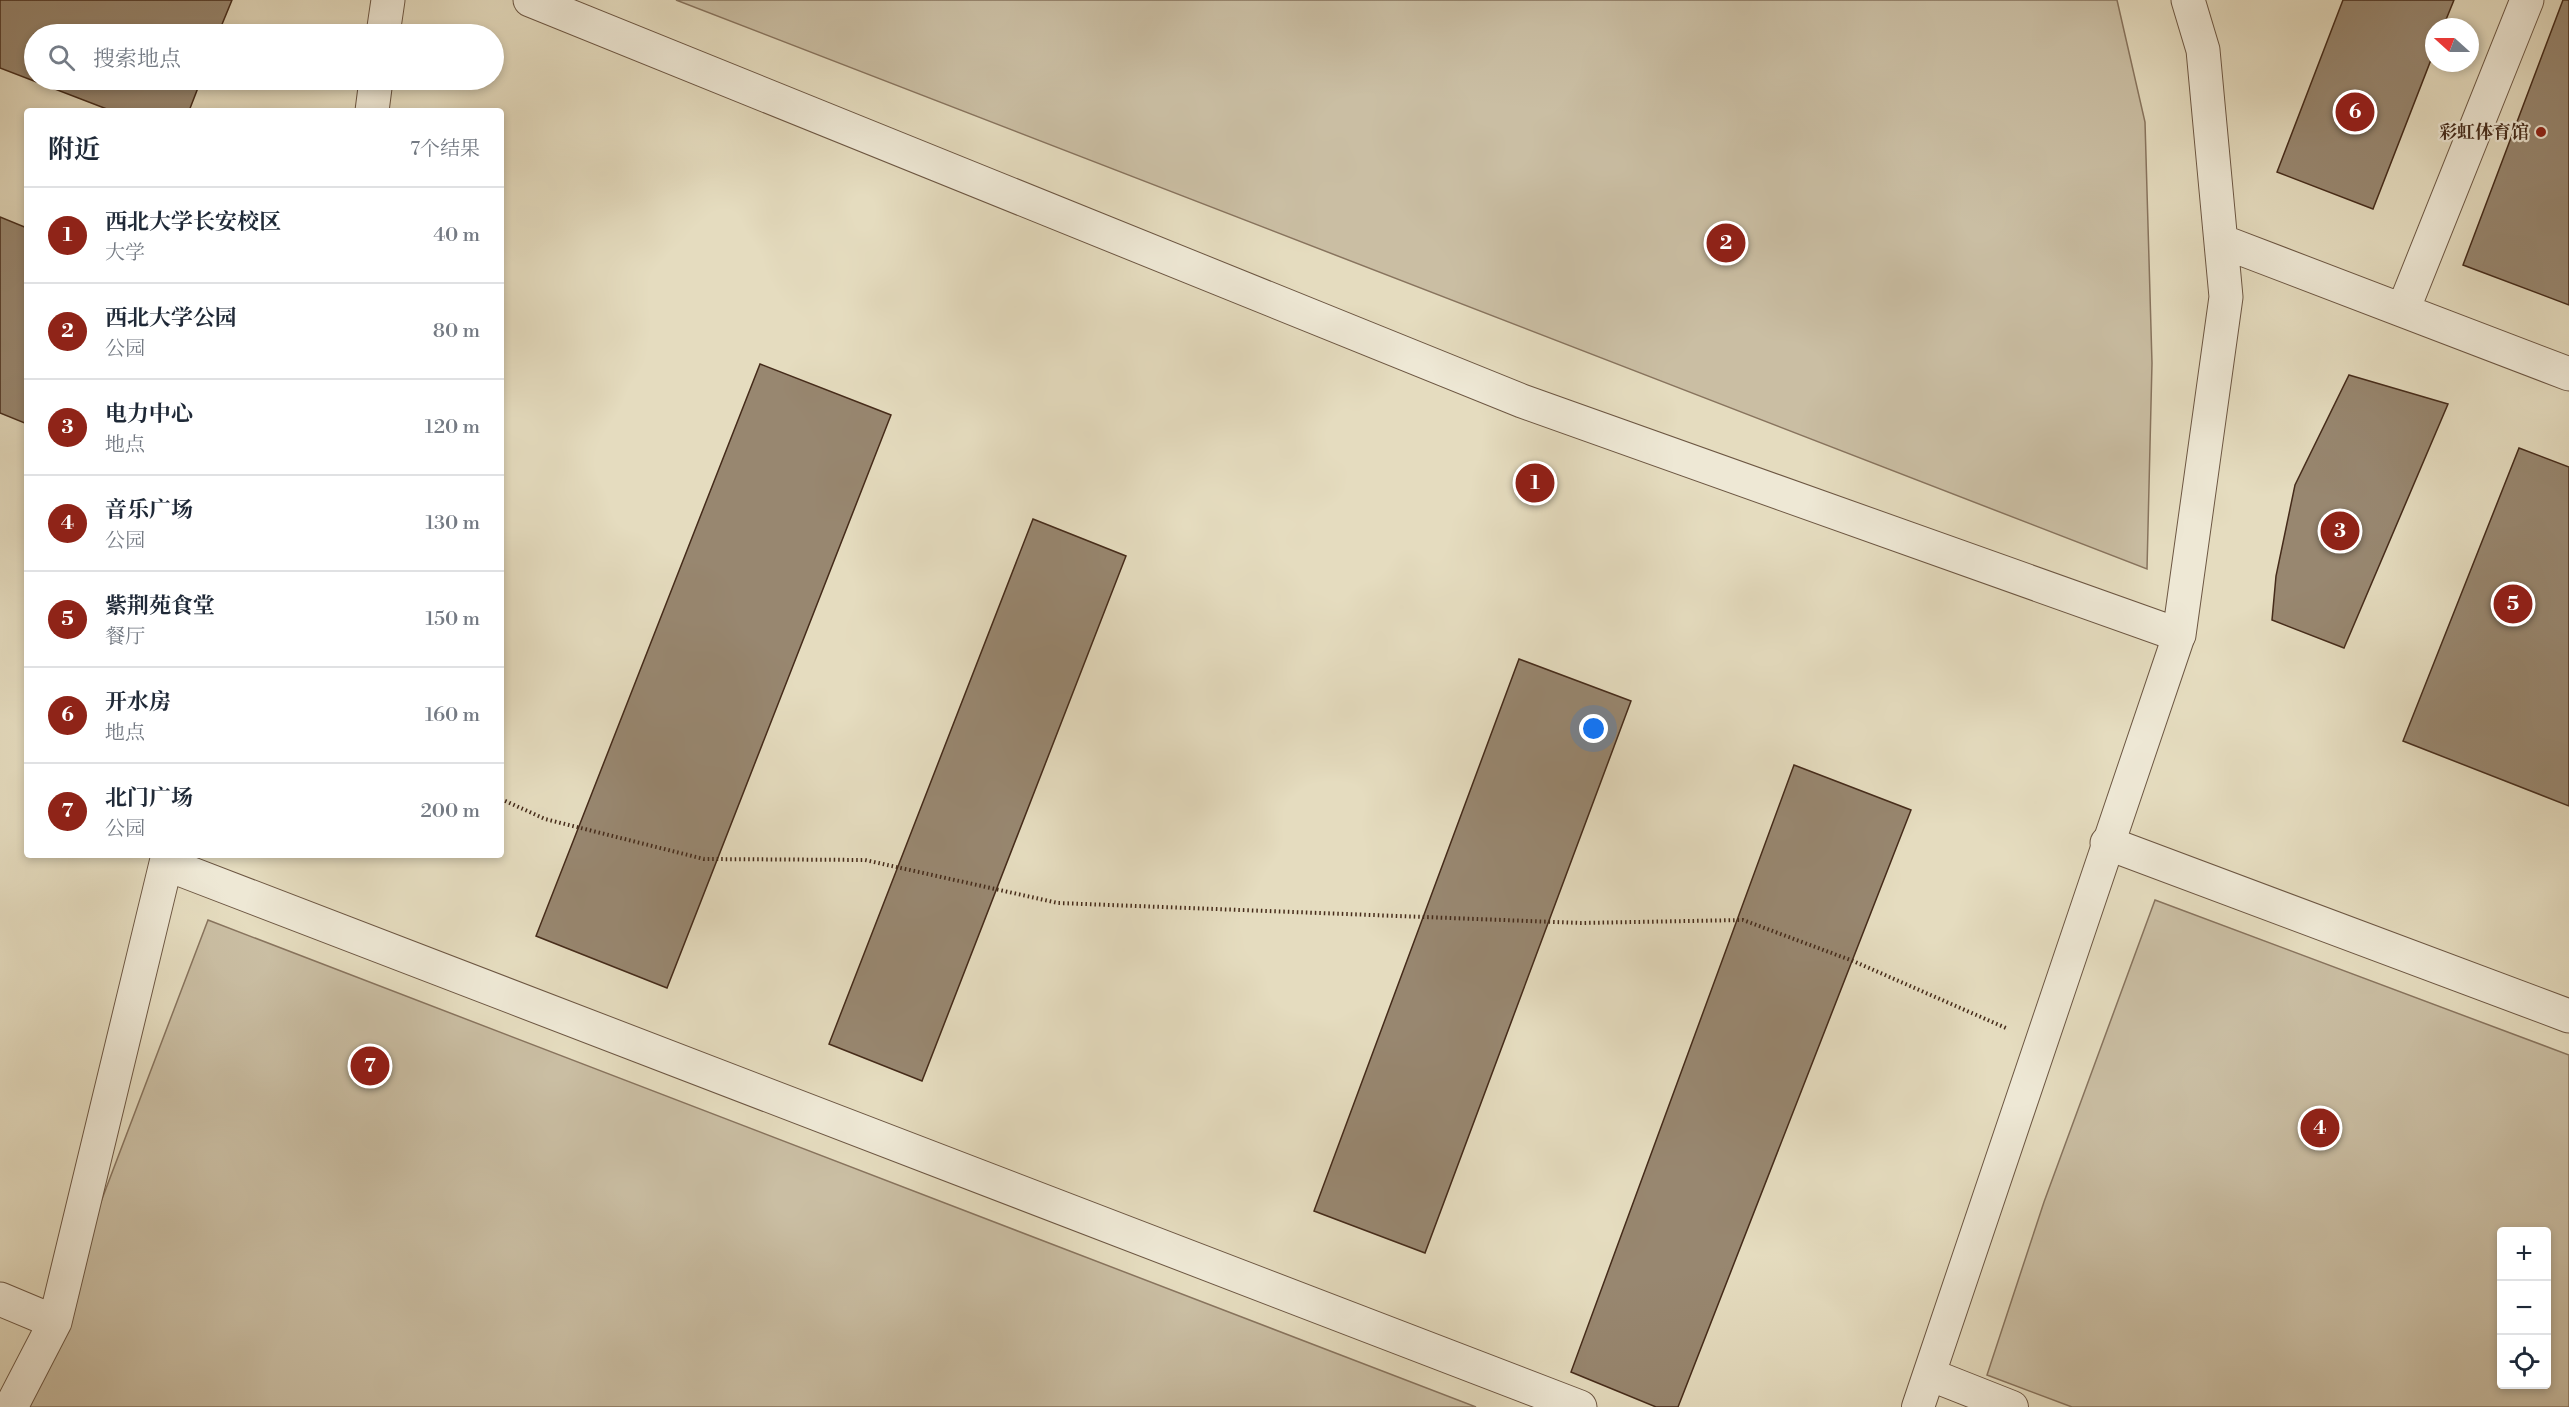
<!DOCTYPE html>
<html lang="zh">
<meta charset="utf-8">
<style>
body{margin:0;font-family:"Libre Bodoni","Noto Serif SC",serif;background:#f2f2f3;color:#1f2937}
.controls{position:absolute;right:18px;bottom:18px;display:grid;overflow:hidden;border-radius:6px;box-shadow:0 3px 9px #0003}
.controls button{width:54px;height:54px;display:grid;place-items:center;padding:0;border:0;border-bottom:2px solid #e0e1e3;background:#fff;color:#1f2937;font:30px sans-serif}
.compass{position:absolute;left:2425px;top:18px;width:54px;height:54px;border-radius:50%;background:#fff;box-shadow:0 3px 9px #0003;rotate:291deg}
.you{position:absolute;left:1594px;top:729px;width:21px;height:21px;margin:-15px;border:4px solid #fff;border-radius:50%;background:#1a73e8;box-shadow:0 0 0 9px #1a73e833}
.badge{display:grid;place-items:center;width:39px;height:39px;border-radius:50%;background:#8f2418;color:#fff;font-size:20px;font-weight:700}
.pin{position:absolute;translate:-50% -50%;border:3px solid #fff;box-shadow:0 2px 6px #0006}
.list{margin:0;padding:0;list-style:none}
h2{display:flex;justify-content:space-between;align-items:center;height:78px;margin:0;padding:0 24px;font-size:26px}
h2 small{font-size:20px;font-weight:400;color:#747a83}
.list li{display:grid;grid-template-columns:39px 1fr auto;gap:18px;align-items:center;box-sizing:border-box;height:96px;padding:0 24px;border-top:2px solid #e0e1e3}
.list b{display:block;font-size:22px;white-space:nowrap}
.list p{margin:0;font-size:20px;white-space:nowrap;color:#747a83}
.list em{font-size:20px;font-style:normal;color:#747a83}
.icon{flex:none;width:33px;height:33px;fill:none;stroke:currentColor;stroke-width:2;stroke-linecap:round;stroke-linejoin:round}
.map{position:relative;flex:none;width:2569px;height:1407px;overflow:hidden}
.search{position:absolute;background:#fff;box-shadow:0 3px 9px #0003;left:24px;top:24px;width:480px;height:66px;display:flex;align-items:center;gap:15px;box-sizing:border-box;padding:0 21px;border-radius:33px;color:#747a83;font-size:22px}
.panel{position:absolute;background:#fff;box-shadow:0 3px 9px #0003;left:24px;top:108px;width:480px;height:750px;border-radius:6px}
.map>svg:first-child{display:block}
.green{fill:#cabea3;stroke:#88745e;stroke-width:1.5;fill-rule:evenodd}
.building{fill:#988770;stroke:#452b1a;stroke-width:1.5}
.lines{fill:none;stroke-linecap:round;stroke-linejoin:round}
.pedestrian-casing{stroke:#6d5743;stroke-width:34}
.minor-casing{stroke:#6d5743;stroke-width:35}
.path{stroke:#452b1a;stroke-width:4;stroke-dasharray:1.5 3;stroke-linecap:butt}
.pedestrian{stroke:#eee8d5;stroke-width:32}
.minor{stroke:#eee8d5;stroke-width:33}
.poi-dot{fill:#8f2418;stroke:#eee8d5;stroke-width:2}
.labels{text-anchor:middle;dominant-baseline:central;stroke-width:4.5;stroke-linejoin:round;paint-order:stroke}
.poi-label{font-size:18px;font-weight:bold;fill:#452b1a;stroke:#eee8d5;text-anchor:end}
</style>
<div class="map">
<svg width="2569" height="1407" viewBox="0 0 2569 1407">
<rect width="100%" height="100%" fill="#e5dcbf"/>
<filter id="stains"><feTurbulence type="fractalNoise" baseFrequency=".00333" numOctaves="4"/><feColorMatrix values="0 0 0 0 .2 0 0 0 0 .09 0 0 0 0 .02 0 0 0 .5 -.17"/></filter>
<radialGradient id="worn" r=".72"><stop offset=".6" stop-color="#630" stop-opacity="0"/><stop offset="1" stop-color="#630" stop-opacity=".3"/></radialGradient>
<path class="green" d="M 676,0 L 2117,0 L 2145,122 L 2152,363 L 2147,569 Z
M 2155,900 L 2569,1055 L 2569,1407 L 2072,1407 L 1987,1375 L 2044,1202 ZM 2502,1232 L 2546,1232 L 2546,1384 L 2502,1384 Z
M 208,920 L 1476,1407 L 23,1407 Z"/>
<path class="building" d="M 0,0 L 232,0 L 218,34 L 34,34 L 34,80 L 201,80 L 189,111 L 112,111 L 0,68 Z
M 2343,0 L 2454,0 L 2443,27 L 2434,27 L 2434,52 L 2373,209 L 2277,172 Z
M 2563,0 L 2569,0 L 2569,305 L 2463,265 Z
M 0,217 L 27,228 L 27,424 L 0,413 Z
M 760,364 L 891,415 L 667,988 L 536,936 Z
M 2349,375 L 2448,404 L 2344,648 L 2272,620 L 2276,576 L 2295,485 Z
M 2519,448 L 2569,467 L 2569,806 L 2403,741 Z
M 1033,519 L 1126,556 L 922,1081 L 829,1044 Z
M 1519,659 L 1631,701 L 1425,1253 L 1314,1211 Z
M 1794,765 L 1911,810 L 1678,1407 L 1656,1407 L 1571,1372 Z"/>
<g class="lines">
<defs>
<path id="pedestrian" d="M 1931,1375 L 2012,1407
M 1918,1407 L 2179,635"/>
<path id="minor" d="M 530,0 L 1522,401 L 2179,635 L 2226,297 L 2203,50 L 2188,0
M 383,34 L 388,0
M 372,111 L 376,80
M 2221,241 L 2569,374
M 2403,310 L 2527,0
M 2107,843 L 2569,1016
M 166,864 L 1580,1407
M 0,1299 L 55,1322
M 11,1407 L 55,1322 L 168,855"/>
</defs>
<use href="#pedestrian" class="pedestrian-casing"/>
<use href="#minor" class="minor-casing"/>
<path class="path" d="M 501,799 L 545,819 L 704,859 L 865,860 L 1058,903 L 1581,923 L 1743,920 L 1853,961 L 2006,1028"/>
<use href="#pedestrian" class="pedestrian"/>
<use href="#minor" class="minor"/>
</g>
<circle class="poi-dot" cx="2541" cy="132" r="6"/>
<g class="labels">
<g class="poi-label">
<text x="2529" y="132">彩虹体育馆</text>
</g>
</g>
<rect width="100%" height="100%" filter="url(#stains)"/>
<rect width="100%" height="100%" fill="url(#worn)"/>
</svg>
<div class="controls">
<button>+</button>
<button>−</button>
<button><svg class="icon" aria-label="locate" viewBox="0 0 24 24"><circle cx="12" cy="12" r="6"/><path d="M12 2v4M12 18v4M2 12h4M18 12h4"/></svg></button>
</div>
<svg class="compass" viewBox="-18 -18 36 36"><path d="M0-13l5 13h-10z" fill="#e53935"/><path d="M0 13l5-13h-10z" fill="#747a83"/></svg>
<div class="you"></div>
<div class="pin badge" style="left:1535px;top:483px">1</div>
<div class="pin badge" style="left:1726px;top:243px">2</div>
<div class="pin badge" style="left:2340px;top:531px">3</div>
<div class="pin badge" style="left:2320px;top:1128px">4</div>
<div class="pin badge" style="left:2513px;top:604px">5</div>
<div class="pin badge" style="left:2355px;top:112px">6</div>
<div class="pin badge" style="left:370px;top:1066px">7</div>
<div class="search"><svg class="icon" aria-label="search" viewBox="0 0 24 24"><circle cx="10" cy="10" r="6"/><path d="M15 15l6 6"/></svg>搜索地点</div>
<section class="panel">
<h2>附近<small>7个结果</small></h2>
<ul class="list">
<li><span class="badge">1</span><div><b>西北大学长安校区</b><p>大学</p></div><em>40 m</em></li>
<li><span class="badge">2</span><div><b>西北大学公园</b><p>公园</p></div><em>80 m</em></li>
<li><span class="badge">3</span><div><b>电力中心</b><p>地点</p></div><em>120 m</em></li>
<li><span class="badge">4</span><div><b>音乐广场</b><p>公园</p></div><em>130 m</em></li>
<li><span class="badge">5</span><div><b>紫荆苑食堂</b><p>餐厅</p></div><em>150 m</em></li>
<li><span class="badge">6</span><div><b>开水房</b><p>地点</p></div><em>160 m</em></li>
<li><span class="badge">7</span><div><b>北门广场</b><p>公园</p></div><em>200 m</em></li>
</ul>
</section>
</div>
